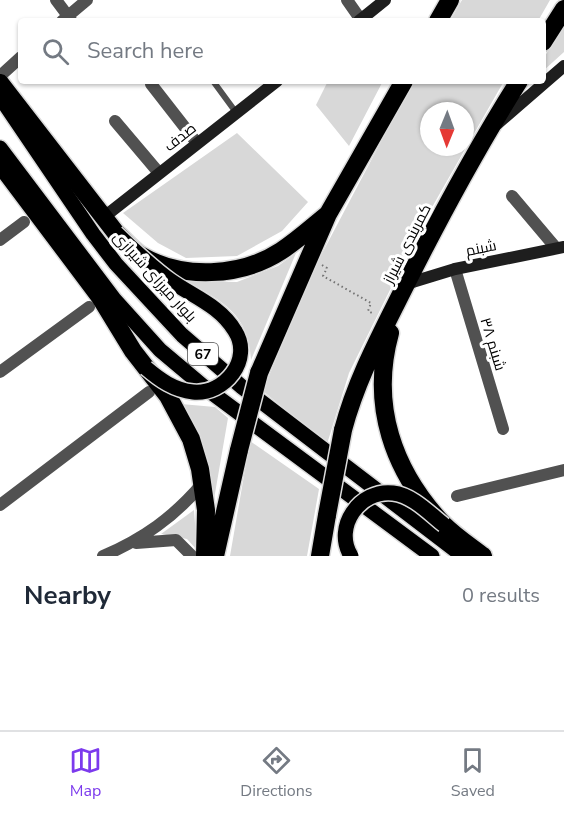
<!DOCTYPE html>
<meta charset="utf-8">
<style>
body{margin:0;font-family:"Nunito Sans",Cairo,sans-serif;background:#f2f2f3;color:#1f2937}
.compass{position:absolute;left:420px;top:102px;width:54px;height:54px;border-radius:50%;background:#fff;box-shadow:0 2px 4px #0004;rotate:181deg}
.list{margin:0;padding:0;list-style:none}
h2{display:flex;justify-content:space-between;align-items:center;height:78px;margin:0;padding:0 24px;font-size:26px}
h2 small{font-size:20px;font-weight:400;color:#747a83}
.icon{flex:none;width:33px;height:33px;fill:none;stroke:currentColor;stroke-width:2;stroke-linecap:round;stroke-linejoin:round}
.map{position:relative;flex:none;width:564px;height:556px;overflow:hidden}
.search{position:absolute;background:#fff;box-shadow:0 2px 4px #0004;left:18px;right:18px;top:18px;height:66px;display:flex;align-items:center;gap:15px;box-sizing:border-box;padding:0 21px;border-radius:6px;color:#747a83;font-size:22px}
.sheet{height:174px;background:#fff}
nav{display:flex;justify-content:space-around;align-items:center;box-sizing:border-box;height:84px;border-top:2px solid #e0e1e3;background:#fff;font-size:16px;color:#747a83}
nav a{display:grid;justify-items:center;gap:3px}
nav .on{color:#7c3aed}
.map>svg:first-child{display:block}
.green{fill:#d8d8d8;fill-rule:evenodd}
.lines{fill:none;stroke-linecap:round;stroke-linejoin:round}
.primary-casing{stroke:#dbdbdb;stroke-width:18}
.highway-casing{stroke:#dbdbdb;stroke-width:21}
.path{stroke:#737373;stroke-width:2;stroke-dasharray:1.5 3;stroke-linecap:butt}
.lane{stroke:#515151;stroke-width:6}
.street{stroke:#515151;stroke-width:12}
.secondary{stroke:#1e1e1e;stroke-width:12}
.primary{stroke:#000;stroke-width:15}
.highway{stroke:#000;stroke-width:18}
.primary-bridge-casing{stroke:#dbdbdb;stroke-width:18;stroke-linecap:butt}
.highway-bridge-casing{stroke:#dbdbdb;stroke-width:21;stroke-linecap:butt}
.primary-bridge{stroke:#000;stroke-width:15}
.highway-bridge{stroke:#000;stroke-width:18}
.labels{text-anchor:middle;dominant-baseline:central;stroke-width:6;stroke-linejoin:round;paint-order:stroke}
.shield{fill:#fff;stroke:#4c4c4c;stroke-width:1.5}
.shield-label{font-size:14px;font-weight:bold;fill:#000}
.street-label{font-size:15px;fill:#000;stroke:#fff}
</style>
<div class="map">
<svg width="564" height="556" viewBox="0 0 564 556">
<rect width="100%" height="100%" fill="#fff"/>
<path class="green" d="M 462,0 L 550,0 L 538,21 L 450,21 Z
M 564,26 L 564,52 L 543,71 L 543,59 Z
M 328,81 L 383,81 L 349,146 L 316,105 Z
M 413,81 L 504,81 L 423,223 L 349,373 L 327,444 L 263,391 L 308,280 ZM 429,111 L 465,111 L 465,147 L 429,147 Z
M 237,133 L 308,202 L 282,231 L 237,256 L 186,258 L 158,243 L 123,213 Z
M 296,253 L 251,360 C 248,313 224,303 187,281 L 237,282 L 278,266 Z
M 181,404 L 215,407 L 228,418 L 213,505 Z
M 250,441 L 319,489 L 307,556 L 230,556 Z
M 194,510 L 197,550 L 187,539 L 161,534 Z"/>
<g class="lines">
<defs>
<path id="primary" d="M 0,97 L 93,234 L 116,264 L 182,335 L 242,387 L 463,556
M 0,148 L 114,299 L 160,350 L 204,387 L 432,556"/>
<path id="highway" d="M 438,21 L 450,0
M 543,42 L 564,9
M 0,83 L 116,233 C 124,240 131,249 140,255 C 182,280 241,277 281,251 C 298,240 313,226 328,214
M 0,164 L 100,297 L 133,351 L 168,396 L 191,439 L 200,469 L 206,510 L 205,556
M 390,333 C 370,405 393,471 443,524 C 455,536 470,546 483,556
M 259,373 L 328,214 L 404,81
M 343,430 C 356,381 379,338 402,292 C 438,220 476,149 519,81
M 215,556 L 239,450
M 320,556 L 327,515"/>
</defs>
<use href="#primary" class="primary-casing"/>
<use href="#highway" class="highway-casing"/>
<path class="path" d="M 322,265 L 327,268 L 323,276 L 371,303 L 368,311 L 374,314"/>
<path class="lane" d="M 213,81 L 235,111"/>
<path class="street" d="M 56,0 L 71,20
M 347,0 L 361,20
M 62,21 L 87,0
M 0,76 L 21,57
M 151,84 L 197,143
M 115,121 L 159,173
M 512,196 L 556,248
M 0,240 L 24,222
M 455,269 L 503,429
M 0,372 L 89,307
M 457,496 L 564,470
M 0,505 L 149,392
M 136,543 L 176,540 L 192,556
M 103,556 C 143,539 174,517 202,484"/>
<path class="secondary" d="M 359,21 L 385,0
M 497,124 L 564,66
M 104,217 L 277,81
M 406,284 L 455,269 L 564,247"/>
<use href="#primary" class="primary"/>
<use href="#highway" class="highway"/>
<defs>
<path id="primary-bridge" d="M 116,233 C 134,250 151,267 171,281 C 194,297 220,306 235,331 C 253,359 225,395 193,392 C 174,390 160,380 146,368
M 351,556 C 333,527 360,489 393,493 C 412,495 429,513 444,525"/>
<path id="highway-bridge" d="M 239,450 L 259,373
M 327,515 L 343,430"/>
</defs>
<use href="#primary-bridge" class="primary-bridge-casing"/>
<use href="#highway-bridge" class="highway-bridge-casing"/>
<use href="#primary-bridge" class="primary-bridge"/>
<use href="#highway-bridge" class="highway-bridge"/>
</g>
<g class="labels">
<rect class="shield" x="188" y="343" width="30" height="22" rx="4.5"/>
<g class="shield-label">
<text x="203" y="354">67</text>
</g>
<g class="street-label">
<text transform="translate(180 137) rotate(-38)">صدف</text>
<text transform="translate(407 244) rotate(-63)">کمربندی شیراز</text>
<text transform="translate(481 248) rotate(-11)">شبنم</text>
<text transform="translate(155 277) rotate(48)">بلوار میرزای شیرازی</text>
<text transform="translate(493 344) rotate(73)">شبنم ۳۸</text>
</g>
</g>
</svg>
<svg class="compass" viewBox="-18 -18 36 36"><path d="M0-13l5 13h-10z" fill="#e53935"/><path d="M0 13l5-13h-10z" fill="#747a83"/></svg>
<div class="search"><svg class="icon" aria-label="search" viewBox="0 0 24 24"><circle cx="10" cy="10" r="6"/><path d="M15 15l6 6"/></svg>Search here</div>
</div>
<section class="sheet">
<h2>Nearby<small>0 results</small></h2>
<ul class="list">
</ul>
</section>
<nav>
<a class="on"><svg class="icon" aria-label="map" viewBox="0 0 24 24"><path d="M3 6l6-2 6 2 6-2v14l-6 2-6-2-6 2zM9 4v14M15 6v14"/></svg>Map</a>
<a><svg class="icon" aria-label="directions" viewBox="0 0 24 24"><path d="M12 3l9 9-9 9-9-9zM9 14v-3h6M13 9l2 2-2 2"/></svg>Directions</a>
<a><svg class="icon" aria-label="saved" viewBox="0 0 24 24"><path d="M7 4h10v16l-5-4-5 4z"/></svg>Saved</a>
</nav>
